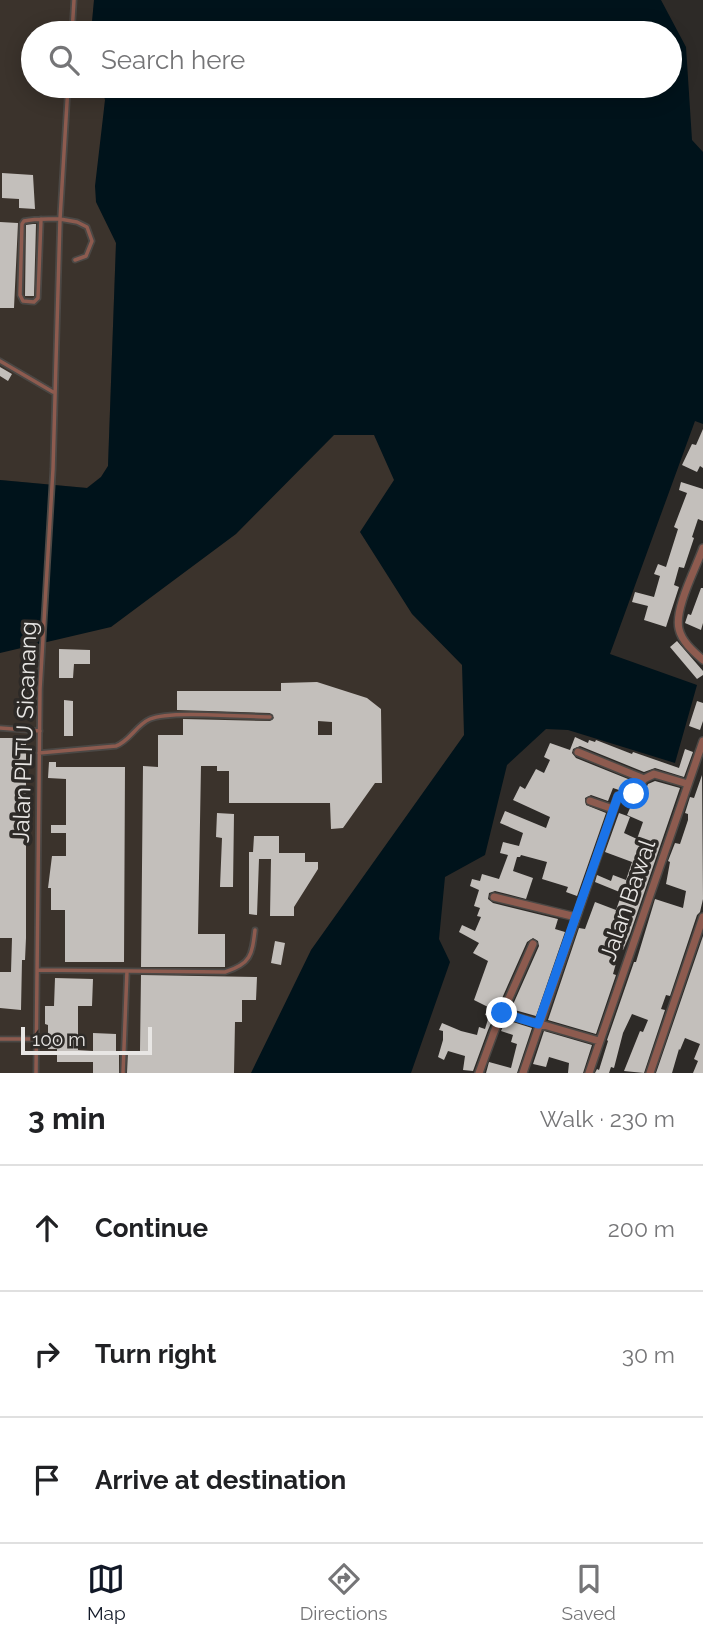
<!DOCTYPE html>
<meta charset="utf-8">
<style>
body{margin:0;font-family:Raleway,sans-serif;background:#f2f2f2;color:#202124}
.scale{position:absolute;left:21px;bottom:18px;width:131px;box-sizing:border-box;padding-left:7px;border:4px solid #e8e6e4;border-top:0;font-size:19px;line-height:24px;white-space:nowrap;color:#e8e6e4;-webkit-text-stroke:5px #2d2a27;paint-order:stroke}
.stop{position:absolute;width:21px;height:21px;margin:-16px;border:5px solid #1a73e8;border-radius:50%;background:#fff}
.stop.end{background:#1a73e8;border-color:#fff;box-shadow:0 2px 7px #0008}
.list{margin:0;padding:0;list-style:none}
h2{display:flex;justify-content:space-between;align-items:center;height:91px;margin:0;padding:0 28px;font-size:30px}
h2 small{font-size:23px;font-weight:400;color:#757577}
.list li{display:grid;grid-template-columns:46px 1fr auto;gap:21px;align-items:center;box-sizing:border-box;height:126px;padding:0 28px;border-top:2px solid #e0e0e0}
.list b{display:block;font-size:26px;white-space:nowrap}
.list em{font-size:23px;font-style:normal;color:#757577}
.icon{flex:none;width:38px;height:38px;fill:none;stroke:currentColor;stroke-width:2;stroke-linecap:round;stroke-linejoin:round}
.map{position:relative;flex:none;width:703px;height:1073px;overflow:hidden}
.search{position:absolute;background:#fff;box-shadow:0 4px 18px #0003;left:21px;right:21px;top:21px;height:77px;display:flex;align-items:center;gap:18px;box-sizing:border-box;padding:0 24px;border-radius:38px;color:#757577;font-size:26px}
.sheet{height:469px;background:#fff}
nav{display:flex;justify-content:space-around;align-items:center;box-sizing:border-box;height:98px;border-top:2px solid #e0e0e0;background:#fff;font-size:19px;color:#757577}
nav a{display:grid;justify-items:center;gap:4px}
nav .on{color:#111827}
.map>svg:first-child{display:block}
.built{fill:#3b332c}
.water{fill:#00131b}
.building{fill:#c3bfbb;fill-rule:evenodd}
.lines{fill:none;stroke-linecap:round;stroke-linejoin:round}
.service-casing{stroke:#4b4845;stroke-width:7}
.minor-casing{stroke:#4b4845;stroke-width:10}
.service{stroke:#8d5b4f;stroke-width:3.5}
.minor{stroke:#8d5b4f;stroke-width:7}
.route{stroke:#1a73e8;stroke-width:9}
.labels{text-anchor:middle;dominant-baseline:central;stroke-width:7;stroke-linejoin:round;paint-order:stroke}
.street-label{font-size:23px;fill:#e8e6e4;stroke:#2d2a27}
</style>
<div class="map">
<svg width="703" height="1073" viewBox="0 0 703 1073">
<rect width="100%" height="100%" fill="#2d2a27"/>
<path class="built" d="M 0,0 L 94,0 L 91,33 L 33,33 L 33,86 L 102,86 L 105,100 L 104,116 L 112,231 L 116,243 L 108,466 L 101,477 L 87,488 L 0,480 Z
M 326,415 L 396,417 L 478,662 L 471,763 L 296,1073 L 0,1073 L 0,611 Z"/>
<path class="water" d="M 94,0 L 661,0 L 686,47 L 692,140 L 703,152 L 703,424 L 695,421 L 610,654 L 697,685 L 675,763 L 568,730 L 546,729 L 507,765 L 485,855 L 445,877 L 439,939 L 450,962 L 411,1073 L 251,1073 L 311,950 L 464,735 L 462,665 L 412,614 L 360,532 L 394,480 L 374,435 L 334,435 L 236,534 L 111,627 L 0,653 L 0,480 L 87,488 L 101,477 L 108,466 L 116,243 L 96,202 L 95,186 L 105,100 L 102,86 L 670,86 L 670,33 L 91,33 Z"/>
<path class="building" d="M 2,173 L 33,175 L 35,209 L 19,208 L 19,199 L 2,198 Z
M 0,222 L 18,223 L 14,308 L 0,308 Z
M 33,224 L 36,224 L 34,296 L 25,296 L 26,225 Z
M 0,367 L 12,374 L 8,381 L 0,376 Z
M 703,429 L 703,468 L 700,466 L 697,472 L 682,465 L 692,444 L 696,445 Z
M 681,482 L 703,489 L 703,521 L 698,519 L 692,537 L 694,538 L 684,568 L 679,567 L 674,585 L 679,587 L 666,627 L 644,620 L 648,606 L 632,602 L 635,592 L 654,597 L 660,576 L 654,574 L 658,564 L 666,567 L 678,529 L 674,527 L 687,493 L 679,490 Z
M 701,588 L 703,588 L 703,623 L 701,630 L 685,623 L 688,614 L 691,615 Z
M 677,641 L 703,671 L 703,675 L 697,679 L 670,647 Z
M 59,649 L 90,650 L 90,664 L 74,664 L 73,678 L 59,678 Z
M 317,682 L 367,698 L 381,709 L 382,783 L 375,783 L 343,828 L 331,829 L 330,803 L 229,803 L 229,771 L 217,771 L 217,766 L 201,766 L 198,934 L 225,934 L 225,967 L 141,967 L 143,766 L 158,767 L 158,735 L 183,735 L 183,719 L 270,721 L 274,718 L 270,713 L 177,710 L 177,691 L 281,691 L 281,683 ZM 318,721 L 332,722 L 332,735 L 318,735 Z
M 64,700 L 73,701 L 73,736 L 64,736 Z
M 697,701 L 703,703 L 703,721 L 700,730 L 689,726 Z
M 575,737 L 588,743 L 589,740 L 595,742 L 596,740 L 632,754 L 633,752 L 679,768 L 685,749 L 693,752 L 684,777 L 655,768 L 644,772 L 580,746 L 573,749 L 572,753 L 576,758 L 633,781 L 632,787 L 619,790 L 613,788 L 608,801 L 591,795 L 585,798 L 586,805 L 606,813 L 577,896 L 566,892 L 568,887 L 542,879 L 547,862 L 521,855 L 520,857 L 517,857 L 513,871 L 533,878 L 526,899 L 495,891 L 489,893 L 488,899 L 493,903 L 558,919 L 555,929 L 565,932 L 536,1016 L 511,1009 L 539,946 L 538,941 L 533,938 L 527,942 L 488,1030 L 473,1071 L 463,1070 L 465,1056 L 448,1051 L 444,1060 L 438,1057 L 443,1040 L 443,1031 L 439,1030 L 442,1023 L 461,1031 L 477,1035 L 479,1027 L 485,1029 L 489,1016 L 485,1015 L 488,1007 L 474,1000 L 488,961 L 473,953 L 479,943 L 459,932 L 462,925 L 475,931 L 481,917 L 477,916 L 480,908 L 474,906 L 479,890 L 470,886 L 472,879 L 480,881 L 482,874 L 499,879 L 508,855 L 500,853 L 503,842 L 519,846 L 523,833 L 500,823 L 505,811 L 546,828 L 550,817 L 513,800 L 520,786 L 525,789 L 536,769 L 544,773 L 550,760 L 544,757 L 550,743 L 570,750 Z
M 0,738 L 26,738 L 26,938 L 25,960 L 22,960 L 21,1010 L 0,1008 L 0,972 L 11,972 L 12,938 L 0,938 Z
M 49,762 L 56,762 L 56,767 L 125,767 L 124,962 L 65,962 L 65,910 L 51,910 L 51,888 L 48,888 L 52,856 L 66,856 L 66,833 L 51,833 L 51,825 L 66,825 L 66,779 L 48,778 Z
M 702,775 L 703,899 L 700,912 L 697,915 L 670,996 L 666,995 L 661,1009 L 665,1010 L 644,1073 L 624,1071 L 640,1031 L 643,1032 L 648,1020 L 632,1014 L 623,1033 L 614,1068 L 611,1067 L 609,1073 L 595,1073 L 597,1069 L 599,1070 L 608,1041 L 607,1040 L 634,962 L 636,962 L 655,899 L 683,908 L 686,891 L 666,884 L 670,862 L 668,861 L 675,843 L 680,844 L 688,820 L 688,814 L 685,813 L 690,797 L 694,798 Z
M 655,781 L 680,788 L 630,934 L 623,950 L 620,949 L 613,974 L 616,975 L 596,1034 L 548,1020 L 579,928 L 585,929 L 595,902 L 616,910 L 622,893 L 595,882 L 597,875 L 611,881 L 613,875 L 626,880 L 632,862 L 605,852 L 619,813 L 630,817 L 624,833 L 637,839 L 643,822 L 627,815 L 634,799 L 642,799 L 648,784 Z
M 217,813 L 234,814 L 233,887 L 220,887 L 222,838 L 216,837 Z
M 254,836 L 279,836 L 279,853 L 305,853 L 305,862 L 318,862 L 318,869 L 294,907 L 294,916 L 270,916 L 271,859 L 259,859 L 257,915 L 249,914 L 249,852 L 253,852 Z
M 703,936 L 703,1073 L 693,1073 L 698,1061 L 694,1059 L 700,1044 L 685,1038 L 680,1050 L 679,1049 L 672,1073 L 656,1073 Z
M 275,941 L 285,943 L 281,965 L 271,963 Z
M 141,975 L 257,977 L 256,1000 L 242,1000 L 242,1022 L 235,1022 L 234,1073 L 127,1073 L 128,1051 L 140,1051 Z
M 55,978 L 93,979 L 92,1006 L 78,1006 L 78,1050 L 93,1051 L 93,1033 L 116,1034 L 116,1051 L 119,1051 L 119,1073 L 93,1073 L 93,1062 L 57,1062 L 57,1049 L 48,1049 L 48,1025 L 45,1024 L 45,1006 L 54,1006 Z
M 506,1020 L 532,1028 L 517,1073 L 486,1073 L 489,1062 L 511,1068 L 517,1044 L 511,1042 L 513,1035 L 501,1031 Z
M 544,1031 L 592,1045 L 583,1073 L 568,1073 L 569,1063 L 549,1057 L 546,1067 L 533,1064 Z"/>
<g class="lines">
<defs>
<path id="service" d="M 72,33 L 74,0
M 68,86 L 60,219 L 77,222 L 87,227 L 92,241 L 86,256 L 75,260
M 0,361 L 53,392
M 0,728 L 40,731
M 39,753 L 116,746 C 130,741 136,725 150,719 C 171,710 244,717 270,717
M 37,970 L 225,972 C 251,964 252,955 255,930
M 0,1039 L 36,1039
M 36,1073 L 40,689 L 53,469 L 60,219 C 48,219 36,218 24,221 L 22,224 L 20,295 L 23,301 L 34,302 L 38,298 L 41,219
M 123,1073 L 127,971"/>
<path id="minor" d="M 703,548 C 696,568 674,609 679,629 C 682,642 694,652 703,660
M 578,752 L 644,779
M 590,801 L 613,809
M 494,897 L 576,917
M 502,1013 L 599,1041
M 479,1073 L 494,1032 L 533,944
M 523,1073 L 618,796 L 635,793 L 644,779 L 654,774 L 688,784
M 589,1073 L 703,741
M 650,1073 L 703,917"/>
</defs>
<use href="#service" class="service-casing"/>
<use href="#minor" class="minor-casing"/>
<use href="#service" class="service"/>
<use href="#minor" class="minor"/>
</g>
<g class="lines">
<path class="route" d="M 502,1013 L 538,1024 L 618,796 L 634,794"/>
</g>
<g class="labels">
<g class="street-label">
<text transform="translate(24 732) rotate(-88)">Jalan PLTU Sicanang</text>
<text transform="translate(627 900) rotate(-71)">Jalan Bawal</text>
</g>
</g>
</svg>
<div class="scale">100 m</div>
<div class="stop" style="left:634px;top:794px"></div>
<div class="stop end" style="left:502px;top:1013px"></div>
<div class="search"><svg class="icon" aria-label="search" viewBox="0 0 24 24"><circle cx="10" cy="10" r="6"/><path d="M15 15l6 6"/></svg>Search here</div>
</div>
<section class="sheet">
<h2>3 min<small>Walk · 230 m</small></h2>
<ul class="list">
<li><svg class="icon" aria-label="ahead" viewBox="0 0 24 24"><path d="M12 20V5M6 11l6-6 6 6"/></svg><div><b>Continue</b></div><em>200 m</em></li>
<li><svg class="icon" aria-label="right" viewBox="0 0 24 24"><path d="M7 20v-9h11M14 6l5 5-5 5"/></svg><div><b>Turn right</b></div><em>30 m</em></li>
<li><svg class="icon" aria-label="arrive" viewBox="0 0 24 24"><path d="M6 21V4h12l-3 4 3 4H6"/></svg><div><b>Arrive at destination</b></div></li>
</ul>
</section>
<nav>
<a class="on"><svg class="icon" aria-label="map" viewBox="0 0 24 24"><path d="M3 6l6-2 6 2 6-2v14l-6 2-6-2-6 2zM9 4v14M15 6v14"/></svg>Map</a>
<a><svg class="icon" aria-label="directions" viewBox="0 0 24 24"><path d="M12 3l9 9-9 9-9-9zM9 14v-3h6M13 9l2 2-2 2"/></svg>Directions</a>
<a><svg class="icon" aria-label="saved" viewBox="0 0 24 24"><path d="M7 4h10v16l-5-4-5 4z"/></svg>Saved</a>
</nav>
